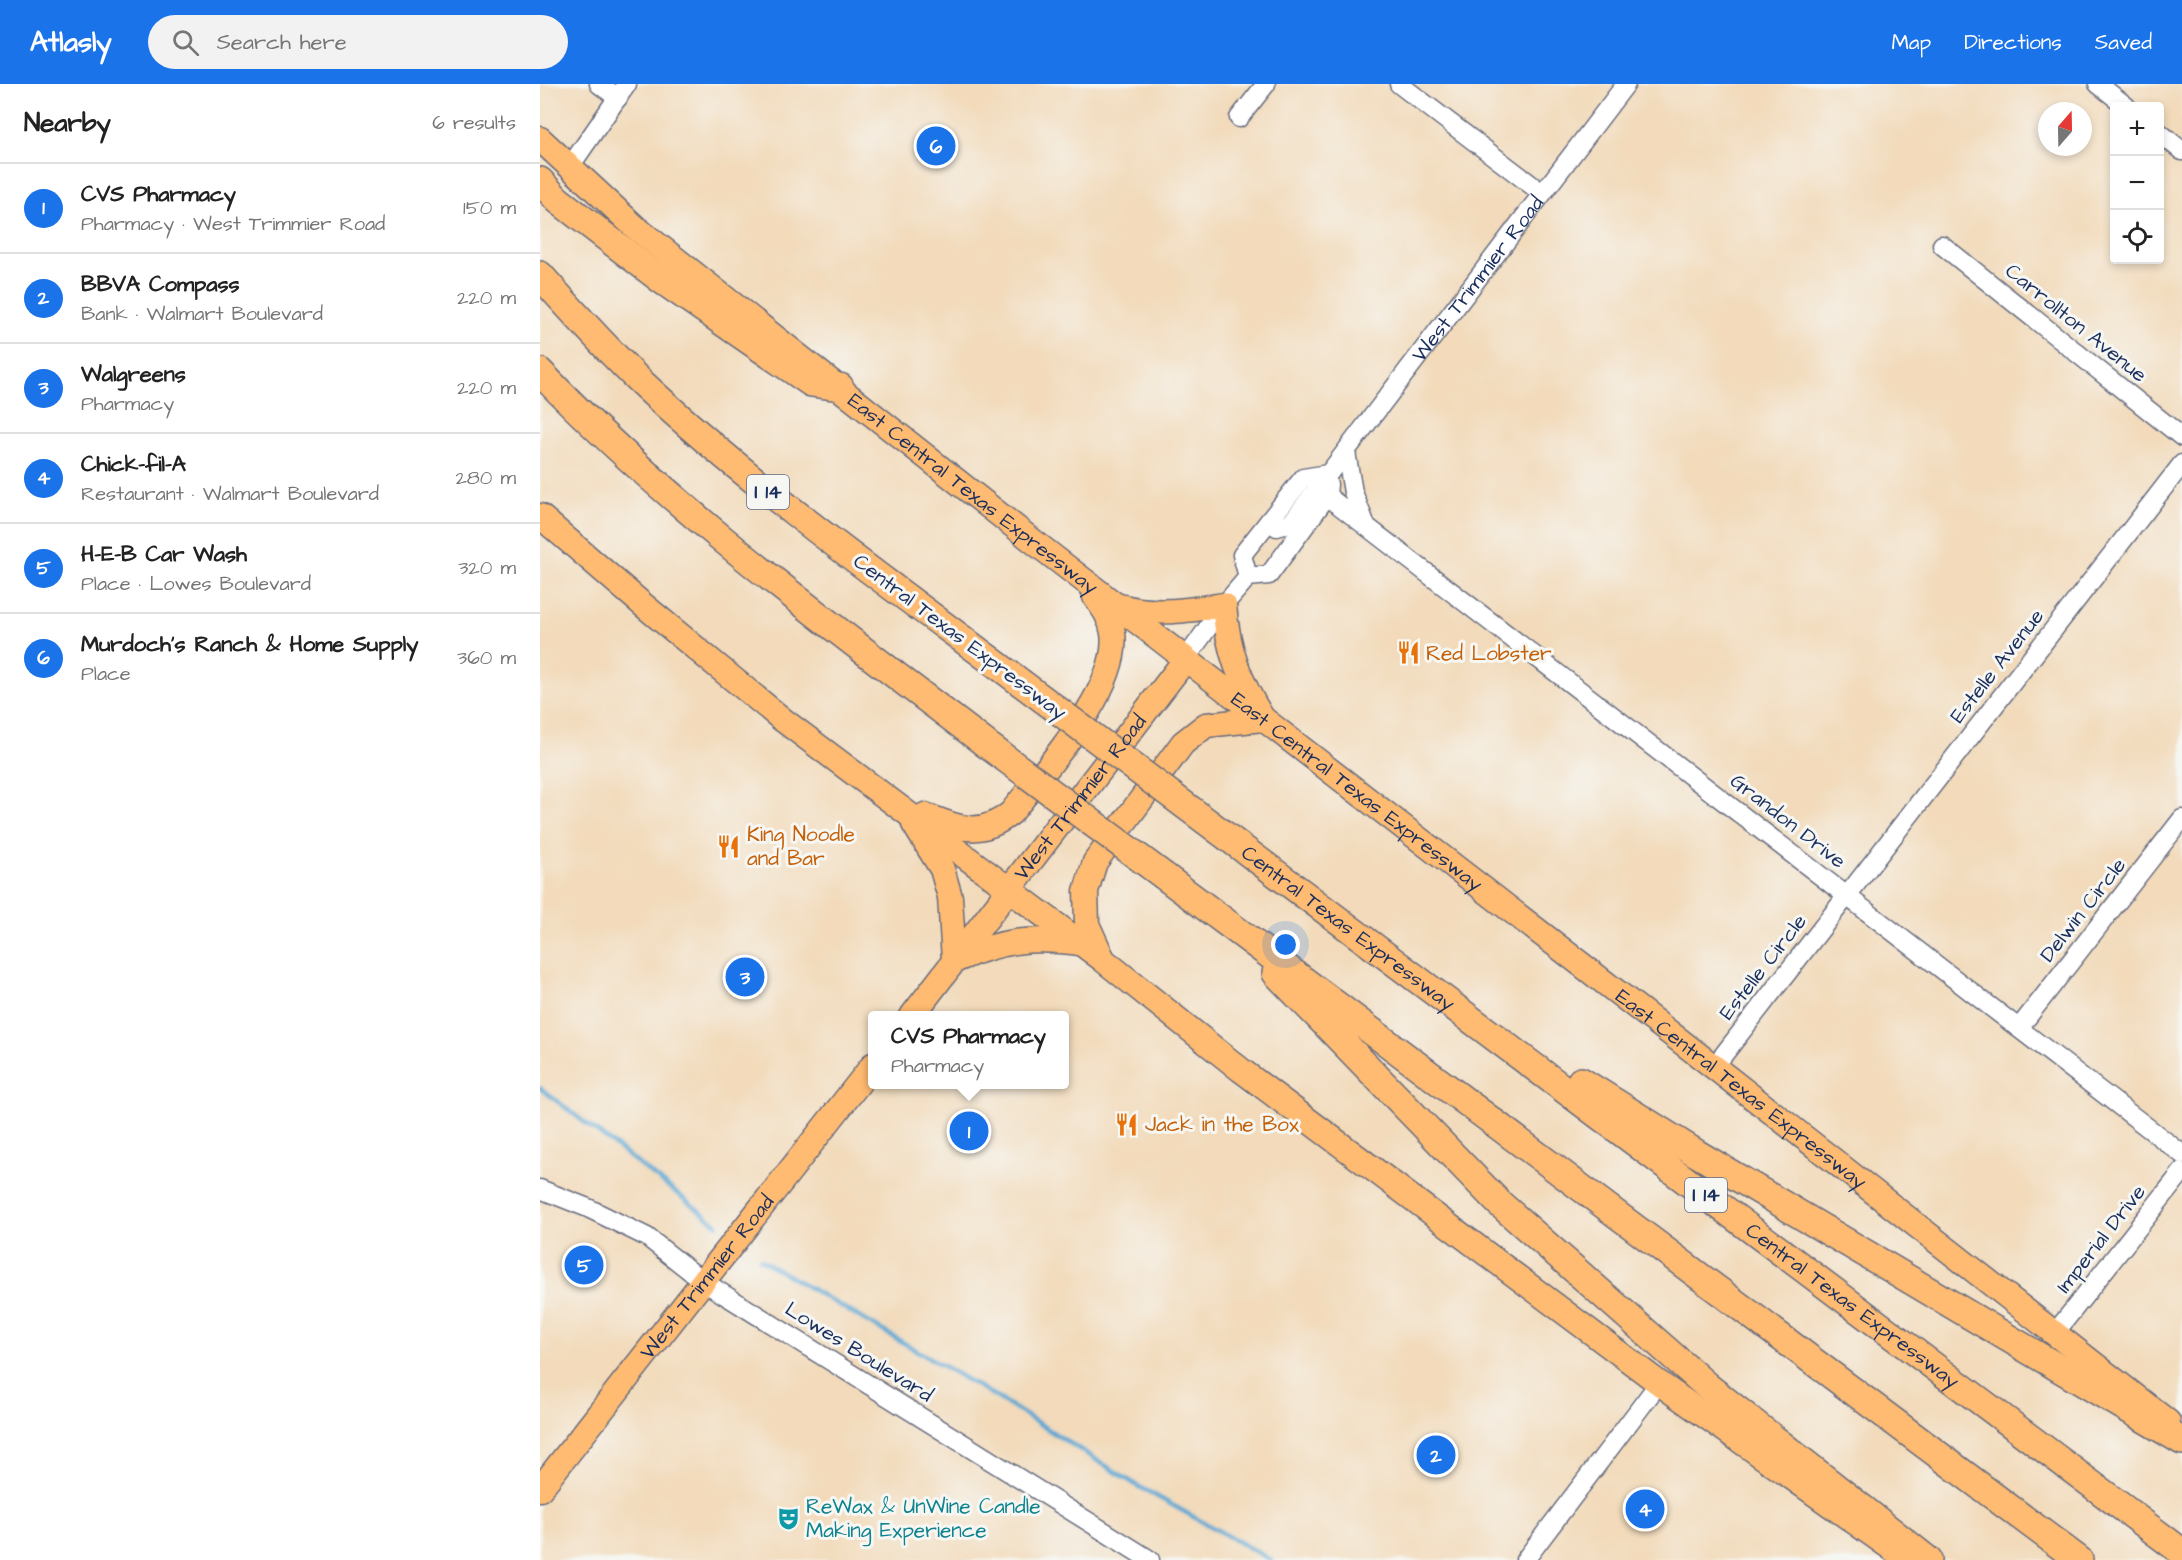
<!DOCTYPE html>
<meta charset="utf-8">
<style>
body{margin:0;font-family:"Architects Daughter",sans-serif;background:#f2f2f2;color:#222}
.controls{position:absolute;right:18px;top:18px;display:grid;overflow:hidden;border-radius:6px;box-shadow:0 3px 9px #0003}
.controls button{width:54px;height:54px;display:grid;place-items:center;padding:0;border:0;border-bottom:2px solid #e0e0e0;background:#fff;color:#222;font:30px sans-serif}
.compass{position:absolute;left:1498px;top:18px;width:54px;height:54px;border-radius:50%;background:#fff;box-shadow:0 3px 9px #0003;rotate:20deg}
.you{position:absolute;left:746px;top:861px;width:21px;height:21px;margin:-15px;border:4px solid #fff;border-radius:50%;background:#1a73e8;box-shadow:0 0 0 9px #1a73e833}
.badge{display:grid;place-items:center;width:39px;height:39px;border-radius:50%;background:#1a73e8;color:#fff;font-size:20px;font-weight:700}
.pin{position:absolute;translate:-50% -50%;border:3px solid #fff;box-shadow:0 2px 6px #0006}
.popup{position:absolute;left:328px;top:927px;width:201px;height:78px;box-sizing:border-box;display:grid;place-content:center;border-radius:6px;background:#fff;filter:drop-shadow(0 2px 4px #0005);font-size:20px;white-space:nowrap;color:#767676}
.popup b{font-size:22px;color:#222}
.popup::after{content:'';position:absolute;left:50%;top:100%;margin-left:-12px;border:12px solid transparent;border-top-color:#fff}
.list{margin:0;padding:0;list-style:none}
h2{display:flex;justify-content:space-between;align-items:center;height:78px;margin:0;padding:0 24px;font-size:26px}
h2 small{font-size:20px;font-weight:400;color:#767676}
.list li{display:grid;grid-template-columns:39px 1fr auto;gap:18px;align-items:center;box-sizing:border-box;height:90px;padding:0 24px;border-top:2px solid #e0e0e0}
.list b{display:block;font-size:22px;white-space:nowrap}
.list p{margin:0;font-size:20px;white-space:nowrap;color:#767676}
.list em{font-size:20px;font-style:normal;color:#767676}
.icon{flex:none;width:33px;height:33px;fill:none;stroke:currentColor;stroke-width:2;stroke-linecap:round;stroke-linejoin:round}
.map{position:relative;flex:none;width:1642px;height:1476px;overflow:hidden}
header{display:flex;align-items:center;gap:36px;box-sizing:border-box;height:84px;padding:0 30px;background:#1a73e8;color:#fff}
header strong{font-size:28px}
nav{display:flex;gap:33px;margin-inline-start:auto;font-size:21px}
.search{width:420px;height:54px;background:#f2f2f2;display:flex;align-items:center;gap:15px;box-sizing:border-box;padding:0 21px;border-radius:33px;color:#767676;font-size:22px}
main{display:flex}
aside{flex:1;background:#fff}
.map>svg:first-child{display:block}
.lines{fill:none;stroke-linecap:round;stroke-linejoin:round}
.stream{stroke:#58a6d2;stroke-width:4.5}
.minor-casing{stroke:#666b7e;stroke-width:21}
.major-casing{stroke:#666b7e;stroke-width:27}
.highway-casing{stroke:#666b7e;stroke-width:30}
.minor{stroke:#fff;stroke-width:18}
.major{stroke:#ffbb71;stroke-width:24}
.highway{stroke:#ffbb71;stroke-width:27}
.highway-bridge-casing{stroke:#666b7e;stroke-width:30;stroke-linecap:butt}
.highway-bridge{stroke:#ffbb71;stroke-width:27}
.labels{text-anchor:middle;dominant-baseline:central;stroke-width:6;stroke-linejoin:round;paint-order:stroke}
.shield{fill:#f6f6f2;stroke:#5d6b8a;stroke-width:1.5}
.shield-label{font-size:20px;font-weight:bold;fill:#1b2f5e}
.street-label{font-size:21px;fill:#1b2f5e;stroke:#f6f6f2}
.food-label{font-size:21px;fill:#c56008;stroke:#f6f6f2;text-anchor:start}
.culture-label{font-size:21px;fill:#0d838f;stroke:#f6f6f2;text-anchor:start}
</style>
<header>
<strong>Atlasly</strong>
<div class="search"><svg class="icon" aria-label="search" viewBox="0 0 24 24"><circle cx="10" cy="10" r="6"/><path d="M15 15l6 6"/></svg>Search here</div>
<nav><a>Map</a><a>Directions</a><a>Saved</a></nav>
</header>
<main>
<aside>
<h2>Nearby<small>6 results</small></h2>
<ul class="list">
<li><span class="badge">1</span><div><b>CVS Pharmacy</b><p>Pharmacy · West Trimmier Road</p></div><em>150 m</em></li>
<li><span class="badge">2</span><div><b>BBVA Compass</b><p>Bank · Walmart Boulevard</p></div><em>220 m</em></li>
<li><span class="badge">3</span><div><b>Walgreens</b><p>Pharmacy</p></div><em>220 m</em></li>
<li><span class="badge">4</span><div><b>Chick-fil-A</b><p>Restaurant · Walmart Boulevard</p></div><em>280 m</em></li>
<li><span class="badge">5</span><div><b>H-E-B Car Wash</b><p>Place · Lowes Boulevard</p></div><em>320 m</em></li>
<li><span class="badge">6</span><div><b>Murdoch's Ranch &amp; Home Supply</b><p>Place</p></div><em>360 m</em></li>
</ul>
</aside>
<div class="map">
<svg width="1642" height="1476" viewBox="0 0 1642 1476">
<rect width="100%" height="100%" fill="#f6f6f2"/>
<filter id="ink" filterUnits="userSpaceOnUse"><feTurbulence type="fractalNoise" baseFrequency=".0167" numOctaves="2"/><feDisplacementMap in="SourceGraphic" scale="12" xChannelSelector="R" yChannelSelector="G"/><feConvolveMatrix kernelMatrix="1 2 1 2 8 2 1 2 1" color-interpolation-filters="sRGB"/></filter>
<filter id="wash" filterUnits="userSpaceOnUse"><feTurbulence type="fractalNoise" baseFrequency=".008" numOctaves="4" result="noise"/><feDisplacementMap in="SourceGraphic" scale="24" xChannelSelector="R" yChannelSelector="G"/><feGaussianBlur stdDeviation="1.35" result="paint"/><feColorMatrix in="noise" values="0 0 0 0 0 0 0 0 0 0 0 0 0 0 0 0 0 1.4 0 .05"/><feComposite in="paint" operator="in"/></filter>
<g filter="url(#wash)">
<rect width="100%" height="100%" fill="#f2daba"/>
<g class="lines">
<path class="stream" d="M 0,1004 L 178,1141
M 220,1175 L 458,1314 L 598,1402 L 731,1476"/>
</g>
</g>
<g filter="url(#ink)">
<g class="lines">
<defs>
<g id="minor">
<path d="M 59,0 L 78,14"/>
<path d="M 859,0 L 1002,109"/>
<path d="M 1558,0 L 1586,22"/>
<path d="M 699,34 L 726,0"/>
<path d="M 1620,49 L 1642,67"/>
<path d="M 29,84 L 87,0"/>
<path d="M 1402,161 L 1642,353"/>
<path d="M 806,368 L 813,408 L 825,439"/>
<path d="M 787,412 L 1642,1070"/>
<path id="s1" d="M 729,437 L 737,443 L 751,439 L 1086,0"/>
<path d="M 708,493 L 702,471 L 763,394 L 788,390"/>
<path d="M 645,576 L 684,521 L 708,493 L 729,491 L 787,412 L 788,400"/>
<path d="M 1479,944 L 1642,735"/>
<path d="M 1174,983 L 1642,380"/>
<path d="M 0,1105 L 48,1124 L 107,1153 L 164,1198 L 610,1476"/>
<path d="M 1515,1249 L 1642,1088"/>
<path d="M 985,1476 L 1119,1299"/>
</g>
<g id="major">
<path id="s2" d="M 0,55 L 95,143 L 489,454 L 1174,983 L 1628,1338"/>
<path d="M 0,432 L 102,520 L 243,636 L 562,875 L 701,986 L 1119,1299 L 1368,1476"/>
<path d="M 385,731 C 419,744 440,754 471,729 C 504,686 581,604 573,549 C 571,535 564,525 555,513"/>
<path d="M 374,740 L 402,785 L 410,813 L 414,877"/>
<path d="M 562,873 L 547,840 L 546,807 L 555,778 L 643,659 L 666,641 L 723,635 C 699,596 688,567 684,521 C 648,526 616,532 580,522"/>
<path d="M 416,876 C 462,856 490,853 540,859"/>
<path id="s3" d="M 372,932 L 645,576"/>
<path id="s4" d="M 0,1405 L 333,981"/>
</g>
<g id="highway">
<path d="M 0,97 L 18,116 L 123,197 L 271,299 L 300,303"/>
<path d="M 0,191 C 33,228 67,266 103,300 C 220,409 352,502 480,598"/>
<path d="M 0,288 C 135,428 292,542 446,660"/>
<path id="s5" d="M 690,755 L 1642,1468"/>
<path d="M 624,792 L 1539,1476"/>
<path d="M 736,889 L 959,1119 L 1167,1302 L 1388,1476"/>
<path d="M 1041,997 L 1156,1069 L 1642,1357"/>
</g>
</defs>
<use href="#minor" class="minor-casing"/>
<use href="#major" class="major-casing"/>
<use href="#highway" class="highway-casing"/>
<use href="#minor" class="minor"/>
<use href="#major" class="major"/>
<use href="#highway" class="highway"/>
<defs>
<path id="highway-bridge" d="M 480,598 L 690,755
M 446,660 L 624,792"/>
</defs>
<use href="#highway-bridge" class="highway-bridge-casing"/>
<use href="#highway-bridge" class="highway-bridge"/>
</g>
</g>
<defs>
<symbol id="restaurant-bare" viewBox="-9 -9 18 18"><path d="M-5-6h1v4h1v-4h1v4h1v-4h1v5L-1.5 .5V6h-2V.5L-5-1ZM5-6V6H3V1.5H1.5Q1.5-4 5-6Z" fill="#e8710a" stroke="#f6f6f2" stroke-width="2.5" paint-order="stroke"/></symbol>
<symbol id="theatre-bare" viewBox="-9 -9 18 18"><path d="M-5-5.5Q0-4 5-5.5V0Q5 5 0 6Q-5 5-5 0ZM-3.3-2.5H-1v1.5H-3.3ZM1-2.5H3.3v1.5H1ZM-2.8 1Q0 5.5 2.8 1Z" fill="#0f9aa8" stroke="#f6f6f2" stroke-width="2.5" paint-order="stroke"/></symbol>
</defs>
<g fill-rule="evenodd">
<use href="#restaurant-bare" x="852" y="552" width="33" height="33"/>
<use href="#restaurant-bare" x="172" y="746" width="33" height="33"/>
<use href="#restaurant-bare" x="570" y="1024" width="33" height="33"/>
<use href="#theatre-bare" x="232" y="1418" width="33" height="33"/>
</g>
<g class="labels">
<g class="shield">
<rect x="207" y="391" width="42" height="34" rx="4.5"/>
<rect x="1145" y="1094" width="42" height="34" rx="4.5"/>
</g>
<g class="shield-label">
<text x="228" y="408">I 14</text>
<text x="1166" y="1111">I 14</text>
</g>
<g class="street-label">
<text stroke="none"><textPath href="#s1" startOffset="332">West Trimmier Road</textPath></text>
<text transform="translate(1536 239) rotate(39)">Carrollton Avenue</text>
<text stroke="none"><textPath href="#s2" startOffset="560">East Central Texas Expressway</textPath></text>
<text transform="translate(420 553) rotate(37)">Central Texas Expressway</text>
<text transform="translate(1457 582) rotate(-52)">Estelle Avenue</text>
<text stroke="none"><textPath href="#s2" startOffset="1046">East Central Texas Expressway</textPath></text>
<text stroke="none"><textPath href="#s3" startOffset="276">West Trimmier Road</textPath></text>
<text transform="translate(1248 737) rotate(38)">Grandon Drive</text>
<text transform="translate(1543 826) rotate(-52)">Delwin Circle</text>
<text stroke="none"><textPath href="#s5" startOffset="148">Central Texas Expressway</textPath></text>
<text transform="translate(1223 883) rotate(-52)">Estelle Circle</text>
<text stroke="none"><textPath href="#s2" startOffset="1532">East Central Texas Expressway</textPath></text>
<text transform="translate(1561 1155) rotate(-52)">Imperial Drive</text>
<text stroke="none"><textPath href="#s4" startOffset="270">West Trimmier Road</textPath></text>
<text stroke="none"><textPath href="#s5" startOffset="778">Central Texas Expressway</textPath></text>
<text transform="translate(319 1268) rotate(32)">Lowes Boulevard</text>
</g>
<g class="food-label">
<text x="886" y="569">Red Lobster</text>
<text x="207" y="750">King Noodle<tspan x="207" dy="24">and Bar</tspan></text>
<text x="605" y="1040">Jack in the Box</text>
</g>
<g class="culture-label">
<text x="266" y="1422">ReWax &amp; UnWine Candle<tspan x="266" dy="24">Making Experience</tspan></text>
</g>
</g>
</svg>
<div class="controls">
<button>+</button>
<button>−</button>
<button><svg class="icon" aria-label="locate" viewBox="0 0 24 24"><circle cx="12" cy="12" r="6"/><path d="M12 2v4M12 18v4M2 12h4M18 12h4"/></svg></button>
</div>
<svg class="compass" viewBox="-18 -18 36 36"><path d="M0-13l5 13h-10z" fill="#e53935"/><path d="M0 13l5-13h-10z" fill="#767676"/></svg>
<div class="you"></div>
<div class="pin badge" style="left:429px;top:1047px">1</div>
<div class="popup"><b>CVS Pharmacy</b>Pharmacy</div>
<div class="pin badge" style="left:896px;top:1371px">2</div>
<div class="pin badge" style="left:205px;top:893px">3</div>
<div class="pin badge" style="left:1105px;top:1425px">4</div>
<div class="pin badge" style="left:44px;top:1181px">5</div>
<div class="pin badge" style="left:396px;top:62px">6</div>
</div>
</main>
